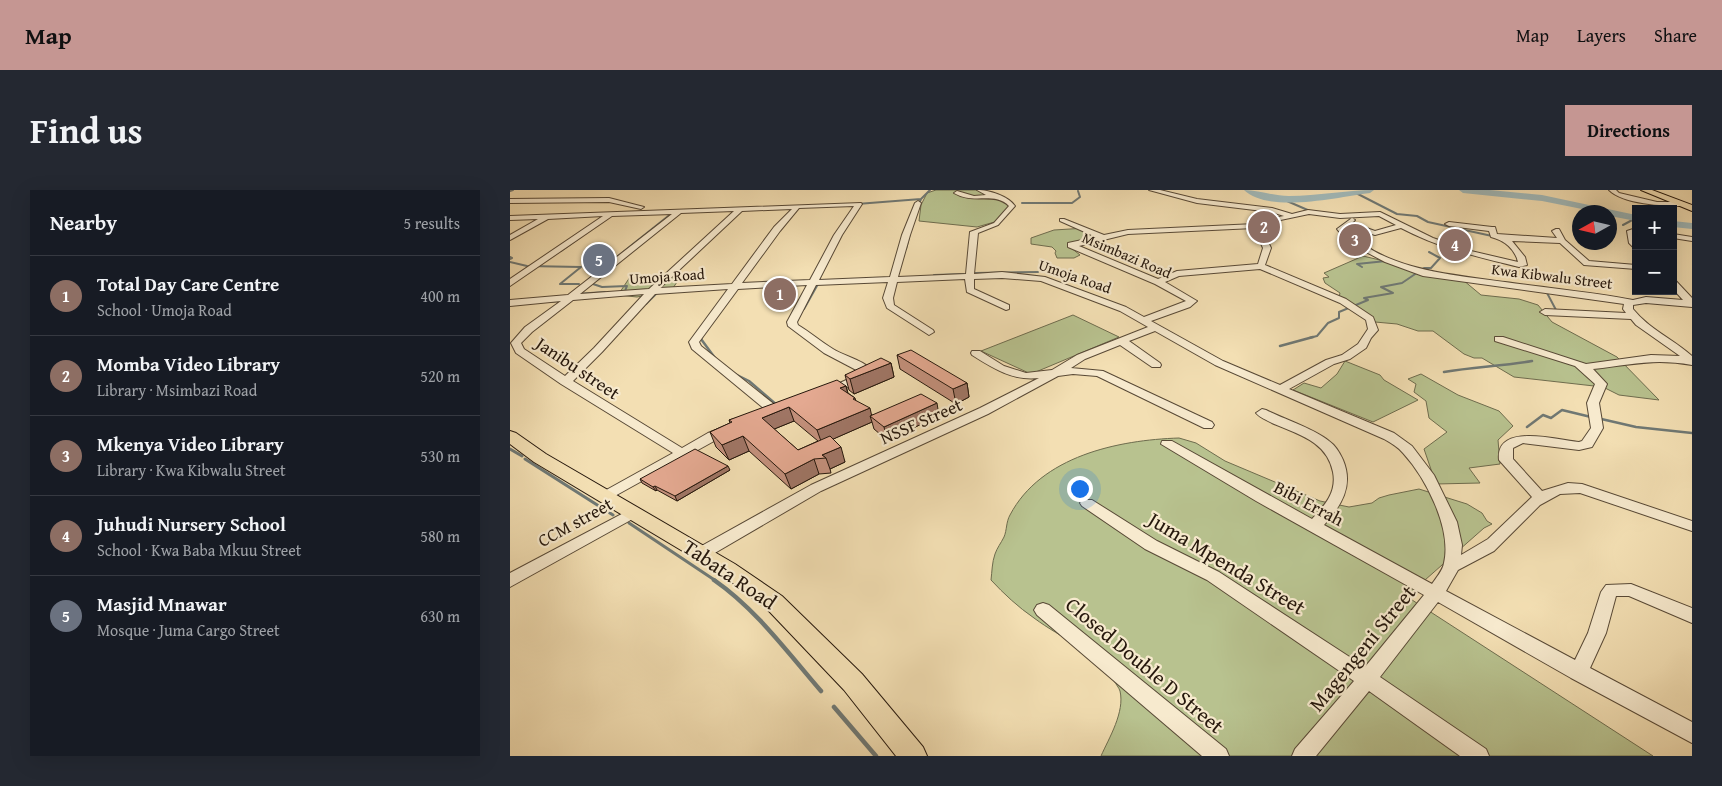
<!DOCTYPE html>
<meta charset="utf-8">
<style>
body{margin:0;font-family:"Gentium Book Plus",serif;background:#242831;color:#f1f3f6}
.controls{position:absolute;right:15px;top:15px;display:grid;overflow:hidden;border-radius:0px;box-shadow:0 5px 20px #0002}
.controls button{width:45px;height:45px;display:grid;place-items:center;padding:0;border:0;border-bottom:1px solid #363941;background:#171b24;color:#f1f3f6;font:25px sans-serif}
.compass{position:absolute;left:1062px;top:15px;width:45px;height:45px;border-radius:50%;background:#171b24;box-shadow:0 5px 20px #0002;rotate:262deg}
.you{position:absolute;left:569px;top:298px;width:18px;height:18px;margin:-12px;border:4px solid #fff;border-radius:50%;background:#1a73e8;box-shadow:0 0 0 8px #1a73e833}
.badge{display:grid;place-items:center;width:32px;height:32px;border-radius:50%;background:#c59692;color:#fff;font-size:16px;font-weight:700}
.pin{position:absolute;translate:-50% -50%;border:2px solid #fff;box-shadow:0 1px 5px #0006}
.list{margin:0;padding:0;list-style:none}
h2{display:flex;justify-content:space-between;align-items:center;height:65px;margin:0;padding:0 20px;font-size:21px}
h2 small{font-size:16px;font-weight:400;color:#9ea1a6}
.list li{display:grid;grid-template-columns:32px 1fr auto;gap:15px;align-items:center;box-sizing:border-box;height:80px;padding:0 20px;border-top:1px solid #363941}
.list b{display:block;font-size:19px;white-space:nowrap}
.list p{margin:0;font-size:16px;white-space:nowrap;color:#9ea1a6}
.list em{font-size:16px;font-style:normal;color:#9ea1a6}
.map{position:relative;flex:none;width:1182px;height:566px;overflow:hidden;border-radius:0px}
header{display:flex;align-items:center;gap:30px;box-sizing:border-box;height:70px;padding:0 25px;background:#c59692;color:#111}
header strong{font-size:24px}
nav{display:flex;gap:28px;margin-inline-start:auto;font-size:18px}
.intro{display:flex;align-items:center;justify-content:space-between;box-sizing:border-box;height:120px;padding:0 30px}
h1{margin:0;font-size:35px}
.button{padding:12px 22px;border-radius:0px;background:#c59692;color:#111;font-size:18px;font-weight:700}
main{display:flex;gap:30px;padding:0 30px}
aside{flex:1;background:#171b24;border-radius:0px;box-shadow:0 5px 20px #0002}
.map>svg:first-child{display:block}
.green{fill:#b8c28f;stroke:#6e6c4e}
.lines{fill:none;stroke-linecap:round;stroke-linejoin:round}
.stream-far3{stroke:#6f7874;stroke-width:2}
.stream-far2{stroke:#6f7874;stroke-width:2.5}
.stream-far1{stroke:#6f7874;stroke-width:3}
.stream{stroke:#6f7874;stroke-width:4.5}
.river{fill:#a1b9b9;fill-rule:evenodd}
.minor-casing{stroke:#584936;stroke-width:2}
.major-casing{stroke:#25170c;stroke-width:2}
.minor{fill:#f7eace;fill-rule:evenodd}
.major{fill:#f3dfb3;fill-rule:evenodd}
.wall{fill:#c4917d;stroke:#25170c;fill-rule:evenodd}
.shaded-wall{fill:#a07666;stroke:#25170c}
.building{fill:#e4a991;stroke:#25170c}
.labels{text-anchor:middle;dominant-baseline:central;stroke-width:4.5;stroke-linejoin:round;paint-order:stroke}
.far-street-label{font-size:15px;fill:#25170c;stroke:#f7eace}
.street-label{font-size:18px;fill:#25170c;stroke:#f7eace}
.near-street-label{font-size:21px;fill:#25170c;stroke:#f7eace}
</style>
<header>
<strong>Map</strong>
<nav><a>Map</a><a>Layers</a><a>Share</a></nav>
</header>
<div class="intro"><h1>Find us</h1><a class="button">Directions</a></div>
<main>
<aside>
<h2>Nearby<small>5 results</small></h2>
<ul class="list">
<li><span class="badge" style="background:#8d6e63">1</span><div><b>Total Day Care Centre</b><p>School · Umoja Road</p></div><em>400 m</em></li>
<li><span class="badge" style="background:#8d6e63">2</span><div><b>Momba Video Library</b><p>Library · Msimbazi Road</p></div><em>520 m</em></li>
<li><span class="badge" style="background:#8d6e63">3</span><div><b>Mkenya Video Library</b><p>Library · Kwa Kibwalu Street</p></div><em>530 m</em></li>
<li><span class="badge" style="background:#8d6e63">4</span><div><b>Juhudi Nursery School</b><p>School · Kwa Baba Mkuu Street</p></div><em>580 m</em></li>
<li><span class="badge" style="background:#6b7280">5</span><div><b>Masjid Mnawar</b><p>Mosque · Juma Cargo Street</p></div><em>630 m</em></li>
</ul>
</aside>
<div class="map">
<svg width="1182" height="566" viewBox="0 0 1182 566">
<rect width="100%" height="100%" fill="#f3dfb3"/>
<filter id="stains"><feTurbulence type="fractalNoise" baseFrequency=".004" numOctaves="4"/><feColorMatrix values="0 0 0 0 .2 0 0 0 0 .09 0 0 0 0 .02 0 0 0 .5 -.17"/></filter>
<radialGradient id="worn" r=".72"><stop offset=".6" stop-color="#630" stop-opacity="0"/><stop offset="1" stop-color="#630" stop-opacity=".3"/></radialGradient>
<path class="green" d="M 426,0 L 467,0 L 501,14 L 488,31 L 467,37 L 409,31 L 411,15 L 417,3 Z
M 576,38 L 594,45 L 560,57 L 570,65 L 564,68 L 547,68 L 545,63 L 546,61 L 542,57 L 521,54 L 521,48 L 544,40 Z
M 853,66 L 953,90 L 971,105 L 1009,109 L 1028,115 L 1042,132 L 1107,167 L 1149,210 L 1109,205 L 1093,197 L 1004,187 L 972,168 L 964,168 L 954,164 L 923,141 L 908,141 L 887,134 L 865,132 L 829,107 L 830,103 L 815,93 L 813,88 L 819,87 L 814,83 Z
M 120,87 L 135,89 L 167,87 L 164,91 L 167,92 L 161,101 L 127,107 L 108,105 Z
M 563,125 L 609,147 L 521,184 L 471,161 Z
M 835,171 L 870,185 L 874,190 L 908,210 L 863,232 L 783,200 L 794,193 L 811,198 L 827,184 Z
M 911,184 L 948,205 L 989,221 L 1003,236 L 988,250 L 990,274 L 959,278 L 970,293 L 926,294 L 914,259 L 937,242 L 919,228 L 916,211 L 904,202 L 906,194 L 898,189 Z
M 669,248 L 686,253 L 715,271 L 810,311 L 839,317 L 862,313 L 869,308 L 879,305 L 909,299 L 957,314 L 972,323 L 977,331 L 982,334 L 974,338 L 915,390 L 899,408 L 1143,566 L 591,566 C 599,548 615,522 610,501 C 609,498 606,494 604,491 C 585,460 552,449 524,428 C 508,417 494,404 481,390 C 482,382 482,372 485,364 C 487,358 491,353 494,347 C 497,340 496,332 500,325 C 531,266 608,250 669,248 Z"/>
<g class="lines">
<path class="stream-far3" d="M 0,1 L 3,0
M 844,2 L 887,24 L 907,26 L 918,32 L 982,46
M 770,8 L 800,21
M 512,13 L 562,13 L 570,7 L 568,1
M 347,14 L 411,9
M 408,16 L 411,9 L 420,0
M 1113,35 L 1126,28
M 396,59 L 400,43
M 51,61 L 72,46
M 0,67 L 2,68 L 0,69
M 0,72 L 17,76 L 71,77 L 50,94 L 69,94
M 852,77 L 847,74 L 876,71
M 465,83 L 528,82
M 424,85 L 454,84
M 78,90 L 162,23
M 80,93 L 92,97 L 117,96 L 115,101
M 1036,101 L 1046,120
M 66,104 L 95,102
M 36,112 L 50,111
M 136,114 L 147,103
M 294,119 L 308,94
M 799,148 L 807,146 L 818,133 L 829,128 L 829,122 L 858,110 L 854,108 L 883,103 L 871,97 L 892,93 L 914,78 L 921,78 L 930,68 L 919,62"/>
<path class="stream-far2" d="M 192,147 L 191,149 L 205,168
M 770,156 L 803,147
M 934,182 C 963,177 993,176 1022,171
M 225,184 L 239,191 L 268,216
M 1087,228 L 1126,237 L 1182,243
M 1017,237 L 1033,225 L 1041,228 L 1052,220 L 1081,227"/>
<path class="stream-far1" d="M 0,259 L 12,266
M 15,269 L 103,325
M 119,333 L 206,391"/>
<path class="stream" d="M 204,390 C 246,419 278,463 311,501
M 324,517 L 366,566"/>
<path class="river" d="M 734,0 C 749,0 763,6 779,6 C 808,6 836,0 864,0 L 860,3 C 828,7 759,24 734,0 Z
M 949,0 L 980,0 L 1032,5 L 1126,25 L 1126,31 L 1100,26 L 1100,22 L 1087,22 L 1032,11 L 953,3 Z
M 1163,31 L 1182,33 L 1182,39 L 1163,37 Z"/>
<defs>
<path id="minor" d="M 467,0 C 479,0 498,6 505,16 L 488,35 L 468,43 L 464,84 L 492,82 L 535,87 L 616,117 L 634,127 L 676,111 L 645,94 L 558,57 L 558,53 L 586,47 L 550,31 L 550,29 L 554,29 L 594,45 L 618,40 L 745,34 L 752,30 L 774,26 L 761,22 L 687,13 L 639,0 L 650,0 L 687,9 L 762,18 L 782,24 L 798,20 L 830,24 L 870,22 L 923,48 L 961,61 L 1008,72 C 1005,59 994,50 981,47 L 979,41 L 939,36 L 935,34 L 939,32 L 982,37 L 985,37 L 987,44 L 1047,48 L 1042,41 L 1046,39 L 1049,39 L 1055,50 L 1079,71 L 1126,75 L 1126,79 L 1074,75 L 1050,53 L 1002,51 L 1015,67 L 1017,75 L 1009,77 C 968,67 929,58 891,38 L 865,45 L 838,37 L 835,39 C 873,80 943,85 995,92 C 1037,98 1081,102 1123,110 L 1136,107 L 1173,110 L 1163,99 L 1163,90 L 1166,91 L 1182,108 L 1182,117 L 1136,113 L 1123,115 L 1123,119 C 1139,139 1163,149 1182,166 L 1182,175 C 1143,168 1121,175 1083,179 L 1097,194 L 1089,213 L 1093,238 L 1082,257 L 1069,260 L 1013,253 L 1003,258 L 1003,269 L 1032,301 L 1058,293 L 1072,294 L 1182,331 L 1182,341 L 1070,303 L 1050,304 L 1030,315 L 984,361 L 948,380 L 936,401 L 1065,470 L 1078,443 L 1091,402 L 1096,395 L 1121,394 L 1182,418 L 1182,433 L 1119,406 L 1106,406 L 1096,443 L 1080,478 L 1182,532 L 1182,553 L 1061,488 L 928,412 L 870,487 L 976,559 L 979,566 L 950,566 L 859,501 L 806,566 L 782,566 L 785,559 L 844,491 L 697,390 L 635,359 L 572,316 L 570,313 L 572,310 L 582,310 L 647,351 L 709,382 L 855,477 L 914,405 L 746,311 L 651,254 L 652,251 L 662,251 L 802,329 C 815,315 827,302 823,282 C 817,251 787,244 762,233 C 757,230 750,228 746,223 L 752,219 L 756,220 C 774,229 805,239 819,251 C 825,255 830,263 833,270 C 844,296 831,316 814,335 L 922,394 C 926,388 933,380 934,373 C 942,339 916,288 893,263 C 888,257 881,253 874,249 L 705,175 L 645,141 L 619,151 L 650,173 L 651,175 L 650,177 L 642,177 L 610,155 L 575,169 L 561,178 L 593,181 L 702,232 L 704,235 L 702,238 L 694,238 L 587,186 L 563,184 L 548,186 L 478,224 L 311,301 L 198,367 L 192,369 L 186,367 L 184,363 L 186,359 L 301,295 L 470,218 L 529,188 C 503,191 484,179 462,165 L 461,163 L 462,161 L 470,161 L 494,176 L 516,183 L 542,180 L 567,165 L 638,137 L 610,121 L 531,91 L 492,88 L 464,89 L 464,99 L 499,115 L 499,119 L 496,120 L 457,102 L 455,89 L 387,92 L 383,108 L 384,115 L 423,140 L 424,142 L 419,145 L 377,118 L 373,108 L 378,92 L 306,95 L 287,132 L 288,135 C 300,142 311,152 323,159 C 336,167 355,170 364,183 L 358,189 L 318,205 L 312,202 L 314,200 L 352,183 L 314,163 L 278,136 L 277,132 L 297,95 L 228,99 L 189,152 L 191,156 L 270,219 L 272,222 L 266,226 L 262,225 L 182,159 L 179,152 L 218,99 L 145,104 L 92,162 L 63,191 L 172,258 L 198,243 L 214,237 L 222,237 L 224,240 L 94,312 L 89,310 L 87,307 L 89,304 L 163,263 L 51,194 L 6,163 L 1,153 L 15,137 L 51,111 L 0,116 L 0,110 L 58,105 L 162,24 L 102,26 L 0,96 L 0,89 L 93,26 L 38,29 L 0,50 L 0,45 L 28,29 L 0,30 L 0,26 L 351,13 L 352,14 L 332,45 L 309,90 L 380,87 L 392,45 L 405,13 L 408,11 L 411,13 L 400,45 L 388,87 L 456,84 L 460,42 L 484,33 L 499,16 C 484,1 463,15 444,3 L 447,1 L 464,6 L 476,5 ZM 344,16 L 324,45 L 300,90 L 232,93 L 270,41 L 289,18 ZM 282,19 L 264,37 L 222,94 L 150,98 L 232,21 ZM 224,21 L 139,99 L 70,104 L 171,23 ZM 799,24 L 830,28 L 869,26 L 886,35 L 865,41 L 842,33 L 845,30 L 842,28 L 827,39 L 839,53 L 875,72 L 913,86 L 1114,114 L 1113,119 L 1116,123 L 1035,119 L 1030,122 L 1035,125 L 1121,129 L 1126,135 L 1170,166 L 1141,165 L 1076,174 L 993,147 L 985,147 L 985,151 L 1065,176 L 1085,194 L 1077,213 L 1081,238 L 1072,251 L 1069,252 C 1048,250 985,232 989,270 L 1022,307 L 978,349 L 951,365 L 952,355 L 947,332 L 924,285 L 902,256 L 884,243 L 779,199 L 824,174 L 840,169 L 856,158 L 861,148 L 868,140 L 863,127 L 836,109 L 755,75 L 761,58 L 751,37 L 756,33 ZM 744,38 L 753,58 L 748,74 L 667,81 L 648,89 L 569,56 L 618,44 ZM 750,79 L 830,113 L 856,130 L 858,139 L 848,154 L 832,165 L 816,170 L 770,195 L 713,171 L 641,131 L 680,117 L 687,111 L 655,92 L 669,86 ZM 134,104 L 84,158 L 55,186 L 14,159 L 11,153 L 22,142 L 63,110 Z
M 1099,0 L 1106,0 L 1109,3 L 1147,12 L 1172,12 L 1175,14 L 1172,16 C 1153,16 1113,14 1099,0 Z
M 99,8 L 134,17 L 131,19 L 99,12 L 0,13 L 0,9 Z
M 1126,38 L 1126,60 L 1119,53 L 1117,41 Z
M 1163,44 L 1182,47 L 1182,51 L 1163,48 Z
M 123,318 L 128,320 L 130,323 L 128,326 L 0,397 L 0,383 Z
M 533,413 L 539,415 L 716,559 L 719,566 L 692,566 L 527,425 L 524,420 L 527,415 Z"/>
<path id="major" d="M 1131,0 L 1142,0 L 1182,15 L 1182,21 Z
M 0,241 L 6,243 L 36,264 L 225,374 L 272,406 L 352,484 L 413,557 L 417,566 L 386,566 L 334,500 L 256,418 L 211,384 L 24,272 L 0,254 Z"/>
</defs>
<use href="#minor" class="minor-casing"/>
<use href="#major" class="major-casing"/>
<use href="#minor" class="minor"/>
<use href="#major" class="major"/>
</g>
<path class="wall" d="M 387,165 L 457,193 L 459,207 L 446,214 L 390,179 Z
M 381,173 L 384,187 L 344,204 L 339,200 L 335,185 Z
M 336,196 L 338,203 L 345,208 L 346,211 L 362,225 L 429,226 L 377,250 L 364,239 L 362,232 L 323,249 L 335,272 L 320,279 L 321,283 L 309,284 L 281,299 L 239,261 L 219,270 L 206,257 L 200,242 L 220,233 L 219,230 ZM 284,231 L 308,251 L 288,260 L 264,239 Z
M 220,280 L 167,311 L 147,300 L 146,301 L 132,293 L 130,289 Z"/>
<path class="shaded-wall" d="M 381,173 L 384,187 L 344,204 L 340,189 Z
M 457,193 L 459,207 L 446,214 L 443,199 Z
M 336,196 L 339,209 L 330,198 Z
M 427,213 L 429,226 L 377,250 L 374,237 Z
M 279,217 L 284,231 L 257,242 L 252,228 Z
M 360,218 L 362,227 L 360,226 L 362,232 L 312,254 L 307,240 Z
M 233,246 L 239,261 L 219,270 L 212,255 Z
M 331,257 L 335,272 L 320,279 L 316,268 L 312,265 Z
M 304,269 L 309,284 L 281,299 L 275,284 Z
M 218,276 L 220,280 L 167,311 L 165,306 Z
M 145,296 L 147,300 L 146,301 L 143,297 Z"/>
<path class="building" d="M 401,160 L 457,193 L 443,199 L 387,165 Z
M 371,168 L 381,173 L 340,189 L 335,185 Z
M 327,190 L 336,196 L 330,198 L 345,208 L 343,209 L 360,218 L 307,240 L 279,217 L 252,228 L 288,260 L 320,246 L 331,257 L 312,265 L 316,268 L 304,269 L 275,284 L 233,246 L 212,255 L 200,242 L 222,232 L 219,230 Z
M 411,204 L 427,213 L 374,237 L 360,226 Z
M 185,259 L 218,276 L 165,306 L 145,296 L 143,297 L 130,289 Z"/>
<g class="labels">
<g class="far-street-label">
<text transform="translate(617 65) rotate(23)">Msimbazi Road</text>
<text transform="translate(157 86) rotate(-4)">Umoja Road</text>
<text transform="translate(565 86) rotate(19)">Umoja Road</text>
<text transform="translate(1042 86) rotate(7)">Kwa Kibwalu Street</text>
</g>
<g class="street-label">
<text transform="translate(68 178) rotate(34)">Janibu street</text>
<text transform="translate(411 231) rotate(-24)">NSSF Street</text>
<text transform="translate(799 313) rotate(28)">Bibi Errah</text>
<text transform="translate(65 332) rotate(-29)">CCM street</text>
</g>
<g class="near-street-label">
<text transform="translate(717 373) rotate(31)">Juma Mpenda Street</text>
<text transform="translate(220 384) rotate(34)">Tabata Road</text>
<text transform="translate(852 458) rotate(-51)">Magengeni Street</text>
<text transform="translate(635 475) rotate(40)">Closed Double D Street</text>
</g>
</g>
<rect width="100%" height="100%" filter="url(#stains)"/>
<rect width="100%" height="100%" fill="url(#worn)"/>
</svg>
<div class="controls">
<button>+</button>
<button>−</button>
</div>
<svg class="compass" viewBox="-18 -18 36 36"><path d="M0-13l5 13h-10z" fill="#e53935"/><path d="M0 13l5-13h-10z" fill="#9ea1a6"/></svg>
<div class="you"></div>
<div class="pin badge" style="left:270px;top:104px;background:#8d6e63">1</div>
<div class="pin badge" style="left:754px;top:37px;background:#8d6e63">2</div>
<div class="pin badge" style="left:845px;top:50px;background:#8d6e63">3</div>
<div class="pin badge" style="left:945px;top:55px;background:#8d6e63">4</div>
<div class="pin badge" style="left:89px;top:70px;background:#6b7280">5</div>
</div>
</main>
